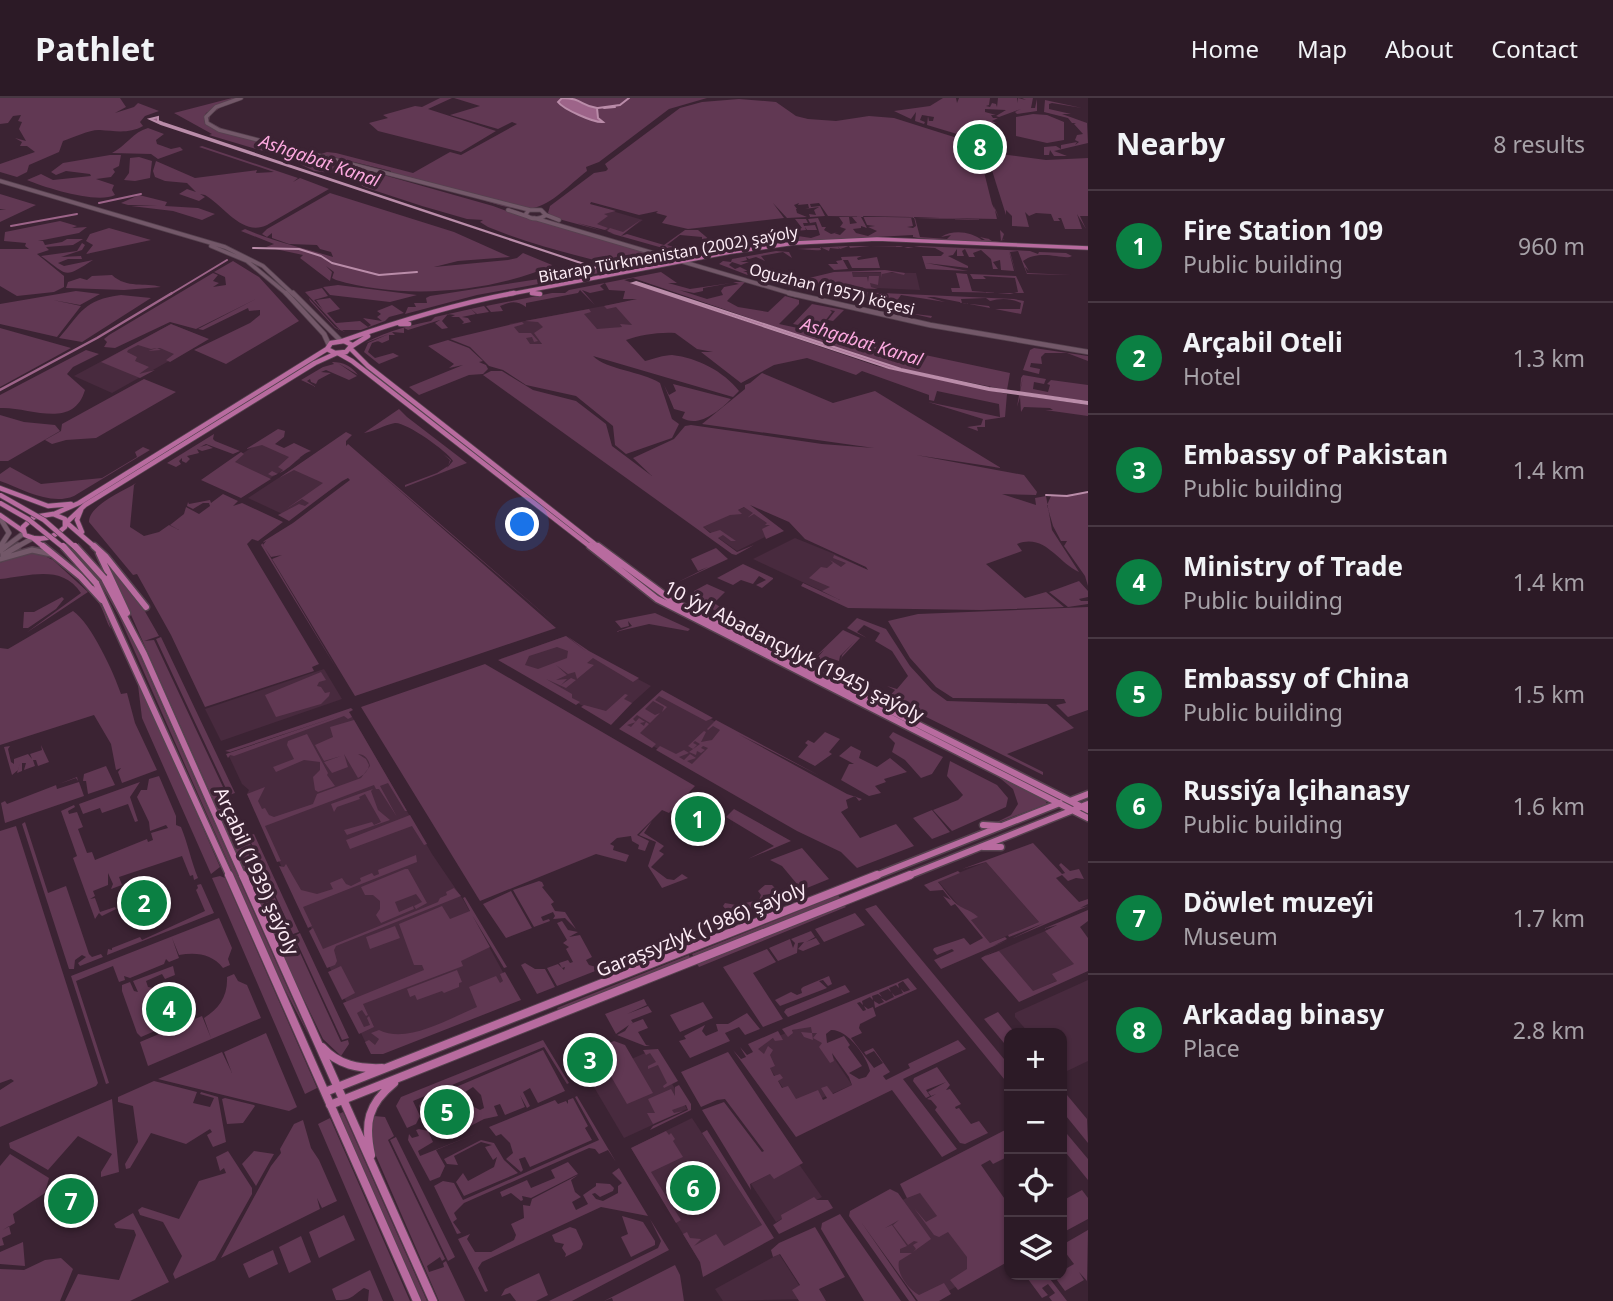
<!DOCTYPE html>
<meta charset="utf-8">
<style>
body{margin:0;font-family:"Noto Sans",sans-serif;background:#34232e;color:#f1f3f6}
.controls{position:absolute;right:21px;bottom:21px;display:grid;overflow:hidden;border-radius:14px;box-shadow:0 2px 5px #0004}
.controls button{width:63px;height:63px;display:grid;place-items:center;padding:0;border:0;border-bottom:2px solid #483843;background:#2c1a26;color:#f1f3f6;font:35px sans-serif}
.you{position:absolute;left:523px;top:427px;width:24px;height:24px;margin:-18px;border:5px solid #fff;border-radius:50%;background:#1a73e8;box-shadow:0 0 0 10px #1a73e833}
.badge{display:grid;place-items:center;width:46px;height:46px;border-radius:50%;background:#0b8043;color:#fff;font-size:23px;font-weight:700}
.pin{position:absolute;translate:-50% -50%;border:4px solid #fff;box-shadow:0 2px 7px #0006}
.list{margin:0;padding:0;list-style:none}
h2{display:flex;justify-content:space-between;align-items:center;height:91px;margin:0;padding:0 28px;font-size:30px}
h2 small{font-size:23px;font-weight:400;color:#a6a1a7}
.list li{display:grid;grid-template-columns:46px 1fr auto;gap:21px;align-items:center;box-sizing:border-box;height:112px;padding:0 28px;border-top:2px solid #483843}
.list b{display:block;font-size:26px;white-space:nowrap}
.list p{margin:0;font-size:23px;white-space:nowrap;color:#a6a1a7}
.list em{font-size:23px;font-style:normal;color:#a6a1a7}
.icon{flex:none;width:38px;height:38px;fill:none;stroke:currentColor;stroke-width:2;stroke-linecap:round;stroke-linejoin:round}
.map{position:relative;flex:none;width:1088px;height:1203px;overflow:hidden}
header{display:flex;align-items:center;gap:42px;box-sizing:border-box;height:98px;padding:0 35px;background:#2c1a26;border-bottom:2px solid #483843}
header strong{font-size:33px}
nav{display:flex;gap:38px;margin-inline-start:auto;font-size:24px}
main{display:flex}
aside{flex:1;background:#2c1a26}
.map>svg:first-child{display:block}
.built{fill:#482a3e}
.green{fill:#613853;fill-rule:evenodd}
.water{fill:#9d6489;stroke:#ba8ca9;stroke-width:2}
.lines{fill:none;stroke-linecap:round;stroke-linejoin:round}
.stream{stroke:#ba8ca9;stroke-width:2}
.canal-far1{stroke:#9d6489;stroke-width:2}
.canal{stroke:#9d6489;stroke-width:2.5}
.secondary-far2-casing{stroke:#56424f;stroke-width:5}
.secondary-far1-casing{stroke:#56424f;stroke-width:6}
.secondary-casing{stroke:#56424f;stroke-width:8}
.primary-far3-casing{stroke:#56424f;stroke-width:5}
.primary-far2-casing{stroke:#56424f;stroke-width:6}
.primary-far1-casing{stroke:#56424f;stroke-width:9}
.primary-casing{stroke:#56424f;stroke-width:10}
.secondary-far2{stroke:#735869;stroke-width:3.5}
.secondary-far1{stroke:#735869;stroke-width:4.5}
.secondary{stroke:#735869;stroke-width:5}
.primary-far3{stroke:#b86b9f;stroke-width:3.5}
.primary-far2{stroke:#b86b9f;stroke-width:4.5}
.primary-far1{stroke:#b86b9f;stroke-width:6}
.primary{stroke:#b86b9f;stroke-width:8}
.primary-bridge-far1-casing{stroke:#56424f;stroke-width:6;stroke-linecap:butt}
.primary-bridge-casing{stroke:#56424f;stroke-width:9;stroke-linecap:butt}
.primary-bridge-far1{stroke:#b86b9f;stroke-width:4.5}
.primary-bridge{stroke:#b86b9f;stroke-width:6}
.labels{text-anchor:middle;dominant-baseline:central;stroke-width:7;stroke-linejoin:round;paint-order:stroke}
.far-street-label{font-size:16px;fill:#fcebf5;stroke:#3b2333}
.far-water-label{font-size:18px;font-style:italic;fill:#fca8df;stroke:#3b2333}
.street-label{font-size:19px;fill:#fcebf5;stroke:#3b2333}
</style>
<header>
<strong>Pathlet</strong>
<nav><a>Home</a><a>Map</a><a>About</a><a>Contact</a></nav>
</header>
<main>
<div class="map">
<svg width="1088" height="1203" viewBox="0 0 1088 1203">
<rect width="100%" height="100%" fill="#3b2333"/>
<path class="built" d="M 595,108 L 643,122 L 621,137 L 578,124 Z
M 852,174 L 916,175 L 920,192 L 854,189 Z
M 635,202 L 655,222 L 526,249 L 509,226 Z
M 171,226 L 208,241 L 112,295 L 74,278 Z
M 262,343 L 301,360 L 242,399 L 203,381 Z
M 306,362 L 347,380 L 291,420 L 248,400 Z
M 747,408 L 781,431 L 737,453 L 703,429 Z
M 795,440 L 832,455 L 870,473 L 841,502 L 753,461 Z
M 566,538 L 587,554 L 651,588 L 611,624 L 500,561 Z
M 324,571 L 342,601 L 221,643 L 205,611 Z
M 661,594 L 729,631 L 690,669 L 621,630 Z
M 350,615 L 432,756 L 464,803 L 516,898 L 371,956 L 247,696 L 249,692 L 242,686 L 228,656 Z
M 986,764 L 1039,824 L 990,845 L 938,783 Z
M 1057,828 L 1088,862 L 1088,869 L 1020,899 L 986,858 Z
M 1088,882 L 1088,963 L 1065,974 L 1062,974 L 1062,935 L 1029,935 L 1015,919 L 1015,915 Z
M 810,925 L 852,987 L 797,1011 L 755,948 Z
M 611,952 L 620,966 L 652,952 L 687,1011 L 624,1040 L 578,962 L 598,953 Z
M 692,1020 L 764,1130 L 700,1164 L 631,1050 Z
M 796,1062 L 822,1099 L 776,1124 L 751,1086 Z
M 919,1093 L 980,1175 L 931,1203 L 918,1203 L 863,1124 Z
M 779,1156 L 808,1201 L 723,1203 L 715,1191 Z"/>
<path class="green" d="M 0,0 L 120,0 L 126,9 L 115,15 L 134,9 L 138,5 L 159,13 L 145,18 L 140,24 L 143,28 C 129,36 115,33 100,32 C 91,31 74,39 63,43 L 59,54 L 29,67 L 27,74 L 17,79 L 0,74 L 0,66 L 35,54 L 27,48 L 20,48 L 22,44 L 15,40 L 26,43 L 19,31 L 22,24 L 18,23 L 21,17 L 13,18 L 8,25 L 0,26 Z
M 232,0 L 235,1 L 206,15 L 204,21 L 207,27 L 493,108 L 529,121 L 622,144 L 662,157 L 664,161 L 620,171 L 625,169 C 613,168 602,164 594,162 C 559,153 522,143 488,129 L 480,124 L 483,122 L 467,121 L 422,108 L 364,89 L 346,77 L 314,73 L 290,61 L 209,37 L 212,36 L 174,15 Z
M 244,0 L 224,7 L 210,17 L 209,24 L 223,31 L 391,77 L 391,73 L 321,56 L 327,54 L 336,55 L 413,75 L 450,54 L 461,57 L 517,26 L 512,24 L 498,31 L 450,17 L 480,8 L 454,0 L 707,0 L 669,11 L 599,64 L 586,69 L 587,73 C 570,86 551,107 533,110 C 508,115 473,97 457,93 C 380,73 299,52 221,31 L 209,24 L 208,18 C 216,7 231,4 244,0 Z
M 440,0 L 452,0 L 428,11 L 496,33 L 461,54 L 378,33 L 369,25 L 388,20 L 383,17 L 415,8 L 422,9 Z
M 943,0 L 956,0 L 957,5 L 959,0 L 990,0 L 989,7 L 986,8 L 990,9 L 992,5 L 996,6 L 997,9 L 998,0 L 1017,0 L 1017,5 L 1018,0 L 1026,2 L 1022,0 L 1033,0 L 1031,10 L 1035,10 L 1037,1 L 1037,13 L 1017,16 L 1015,14 L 1002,20 L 1021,11 L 999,19 L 996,18 L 1006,12 L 985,11 L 985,14 L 996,17 L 991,17 L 993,20 L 998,20 L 992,23 L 996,25 L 990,25 L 987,45 L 971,40 L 977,35 L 967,39 L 927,27 L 928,18 L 929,23 L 933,23 L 934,19 L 922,17 L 920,22 L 925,24 L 924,26 L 915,23 L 916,14 L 911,21 L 894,13 L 930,8 Z
M 739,1 L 776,4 L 796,18 L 808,21 L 836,23 L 869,18 L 894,20 L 954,39 L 981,62 L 992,106 L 999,120 L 994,108 L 997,121 L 828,118 L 819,105 L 810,106 L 811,109 L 820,108 L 825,118 L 810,119 L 809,116 L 816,117 L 814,112 L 819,109 L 805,111 L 809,110 L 808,106 L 798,107 L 799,105 L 794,107 L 797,111 L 802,111 L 796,111 L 797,115 L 807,119 L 787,120 L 773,105 L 784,120 L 688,131 L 662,125 L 667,118 L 656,115 L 658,113 L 639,117 L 591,104 L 590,106 L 616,113 L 604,116 L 608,118 L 597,126 L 608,130 L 605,132 L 577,125 L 603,133 L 555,120 L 548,115 L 550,108 L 594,75 L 606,73 L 608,71 L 605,66 L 680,10 L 702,4 Z
M 1045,2 L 1082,10 L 1052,5 L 1049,6 L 1049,11 L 1071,16 L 1062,16 L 1087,25 L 1088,45 L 1054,53 L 1067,58 L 1054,58 L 1050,52 L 1049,57 L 1044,57 L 1044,49 L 1056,48 L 1061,51 L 1061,47 L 1077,44 L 1075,47 L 1079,44 L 1075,42 L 1077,37 L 1083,36 L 1074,26 L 1076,25 L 1072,25 L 1068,20 L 1044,14 Z
M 1033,16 L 1047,17 L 1064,24 L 1064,42 L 1047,45 L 1016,38 L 1016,19 Z
M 148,30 L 164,36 L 156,42 L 157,46 L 171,51 L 180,49 L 183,52 L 158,61 L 151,56 L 112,55 C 126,48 133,34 148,30 Z
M 202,48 L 298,80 L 293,84 L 300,80 L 329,91 L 267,127 C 243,139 225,109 205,97 L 200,96 L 205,99 L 199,103 L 179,96 L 187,91 L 196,94 L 187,85 L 165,83 L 155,79 L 153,73 L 156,63 L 195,80 L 257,72 L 256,75 L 274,74 L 199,49 Z
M 992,55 L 1046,62 L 1088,60 L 1088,118 L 1080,118 L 1086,131 L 1077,116 L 1082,131 L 1065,131 L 1061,120 L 1058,120 L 1060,123 L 1054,123 L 1051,116 L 1036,115 L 1029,118 L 1025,114 L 1029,129 L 1012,128 L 1012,118 L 1006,112 L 1006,117 L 990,66 L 989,58 Z
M 110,57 L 121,57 L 119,68 L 113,71 L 115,74 L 111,79 L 96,81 L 114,87 L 112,92 L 115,97 C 97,106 46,90 27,82 L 41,76 L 53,82 L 91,78 L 90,76 L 66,73 L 56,77 L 51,74 L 63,65 Z
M 139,59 L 152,63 L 150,80 L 135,83 L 124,82 L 129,75 L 130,60 Z
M 330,95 L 454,134 L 510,159 L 458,163 L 434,169 L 508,162 L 517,160 L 523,155 L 552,167 C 547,172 540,172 533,175 C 474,196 396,200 336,182 L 332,180 L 334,174 L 326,168 L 332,174 L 330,183 L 300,160 L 303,157 L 266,149 L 274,146 L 241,133 L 245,131 C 274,144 304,150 333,159 L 331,154 L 320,151 L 317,147 L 289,146 L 272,140 L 272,135 L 267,139 L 262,136 L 267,131 Z
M 0,96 L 36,107 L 0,124 L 0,112 L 6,111 L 0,111 Z
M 139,97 L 167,104 L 165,108 L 198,110 L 215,116 L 202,122 L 173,113 L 131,108 L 157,107 L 128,107 L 121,105 Z
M 839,119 L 849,119 L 850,126 L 857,125 L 852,119 L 861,119 L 867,130 L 861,128 L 861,130 L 853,131 L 856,135 L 868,138 L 877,133 L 868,129 L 875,128 L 867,127 L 863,118 L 911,119 L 913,128 L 907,129 L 913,130 L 916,128 L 914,119 L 993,122 L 915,120 L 920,139 L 947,141 L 951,137 L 941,139 C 954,131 971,134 982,142 L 985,142 L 980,139 L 989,141 L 984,138 L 992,143 L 1001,143 L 1000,132 L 1004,136 L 1002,142 L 1005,141 C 991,149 937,141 918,140 L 913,139 L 913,137 L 744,146 L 710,155 L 703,147 L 706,145 L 702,145 L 702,139 L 680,137 L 667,147 L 687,153 L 705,151 L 708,154 L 684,156 L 606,134 L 614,136 L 607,133 L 610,130 L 623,134 L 642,121 L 621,138 L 627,136 L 664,147 L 685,132 L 698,132 L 711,143 L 709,145 L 713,145 L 704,147 L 717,153 L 716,151 L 722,152 L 721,147 L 729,150 L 729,147 L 752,142 L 750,138 L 755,144 L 767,142 L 761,136 L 772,142 L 771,140 L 793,138 L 797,141 L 791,132 L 802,130 L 795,121 L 806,121 L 808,125 L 803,125 L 804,128 L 815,127 L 817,132 L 807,132 L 805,129 L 806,132 L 796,133 L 798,138 L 811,140 L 820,137 L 816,124 L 810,125 L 808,121 L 818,120 L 822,129 L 826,129 L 824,132 L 831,136 L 839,134 L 834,135 L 840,137 L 846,131 L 840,129 L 843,125 Z
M 60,123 L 77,128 L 72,130 L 87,129 L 79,135 L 38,143 L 43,143 L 45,147 L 62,144 L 67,141 L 83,141 L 73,147 L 46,149 L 49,152 L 37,156 L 64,178 L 64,189 L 54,194 L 17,198 L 0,188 L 0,151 L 29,151 L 25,148 L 26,145 L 4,143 L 5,134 Z
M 109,130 L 151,142 L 86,156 L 93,147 L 86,143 L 90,136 Z
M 82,145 L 85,147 L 82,152 L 61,159 L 81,158 L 82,161 L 68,161 L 58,165 L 64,168 L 93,162 C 63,181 69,178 41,158 L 77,153 Z
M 845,148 L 900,148 L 908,150 L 920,148 L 1030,153 L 1038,156 L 1039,154 L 1066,155 L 1072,158 C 1064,163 1041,150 1023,163 L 1029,173 L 1025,169 L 1027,175 L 1071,177 L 1027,176 L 1018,153 L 1010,154 L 1016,175 L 1009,153 L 1014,173 L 1001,172 L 1000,162 L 993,164 L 998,171 L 993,171 L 991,161 L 981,152 L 973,155 L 975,159 L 969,159 L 965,151 L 962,153 L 964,158 L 957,158 L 957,151 L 953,157 L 948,158 L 968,168 L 968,170 L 926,165 L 968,173 L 926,171 L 922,158 L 941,158 L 944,155 L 935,150 L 920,149 L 870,148 L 850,150 L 849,148 L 840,151 L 838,149 L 839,151 L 830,150 L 829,153 L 820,149 L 821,152 C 813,153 807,151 797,151 Z
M 776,153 L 789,154 L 792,160 L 783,154 L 761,158 L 765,163 L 756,159 L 749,161 L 746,159 L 747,162 L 740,164 L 749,164 L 741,167 L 732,164 L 729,167 L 735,171 L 740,169 L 748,173 L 743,173 L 757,178 L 761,174 L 785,181 L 763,183 L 719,166 L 723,163 L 731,164 L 732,161 Z
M 862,158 L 857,160 L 858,162 L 877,159 L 880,170 L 852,170 L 848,162 L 843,162 L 848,171 L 834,172 L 828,166 L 838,166 L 836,163 L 842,162 L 841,159 Z
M 233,163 L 259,179 L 299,223 L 226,266 L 194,252 L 250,225 L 260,217 L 260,212 L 249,213 L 248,210 L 203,232 L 198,231 L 258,200 L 196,231 L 170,224 L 115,250 L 104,249 L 107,244 L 104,241 L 109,237 L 213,175 L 218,177 L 213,183 L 219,185 L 213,189 L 226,187 L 225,179 L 214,174 Z
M 587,170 L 602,172 L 597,170 L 616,172 L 477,197 L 405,216 L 408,209 L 416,209 L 414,205 L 427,205 L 426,200 L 430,198 L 584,174 L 592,176 Z
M 885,172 L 905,175 L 904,177 L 892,174 L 882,176 L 882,180 L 881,174 L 852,174 L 853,179 L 867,179 L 868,184 L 869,178 L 879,178 L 878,187 L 870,185 L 871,189 L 878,191 L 826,189 L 809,193 L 784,186 L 834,174 Z
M 661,174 L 677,185 L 668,185 L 690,191 L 731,185 L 703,190 L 703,193 L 694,195 L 679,192 L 707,201 L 723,197 L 721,193 L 724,189 L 739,186 L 733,184 L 745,184 L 727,203 L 738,209 L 768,214 L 785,198 L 799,202 L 799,206 L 779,226 L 1010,275 L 1007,292 L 907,272 L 869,261 L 633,180 L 624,182 L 877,268 L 1007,296 L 1005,319 L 985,322 L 985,329 L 977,329 L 978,333 L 967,329 L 981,327 L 983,321 L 928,304 L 1000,319 L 999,306 L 937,293 L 934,303 L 929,302 L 929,297 L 862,273 L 856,277 L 807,260 L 774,267 L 741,285 L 701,254 L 713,254 L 697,251 L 675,235 C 658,234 640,237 626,242 L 645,263 C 653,261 664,257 672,257 C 698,260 723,273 739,293 L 733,299 L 593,258 C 607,272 641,273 660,285 L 672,321 L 679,326 L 672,340 L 626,356 L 615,347 L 613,328 L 576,298 L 526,287 L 503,272 L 489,268 L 470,249 L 450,241 L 522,224 L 524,226 L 514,229 L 519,235 L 531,235 L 538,243 L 534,244 L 532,239 L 526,240 L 530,246 L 542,246 L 534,235 L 543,229 L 538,224 L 525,223 L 589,211 L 591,214 L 584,216 L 597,231 L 622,229 L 620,226 L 632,227 L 616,209 L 607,211 L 604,208 L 637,201 L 623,201 L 625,193 L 609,192 L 605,185 L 600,188 L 604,192 L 590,195 L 582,192 L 595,207 L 580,192 L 578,195 L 526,205 L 526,209 C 516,202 510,204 500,208 L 503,213 L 491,214 L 486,208 L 552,195 L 565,195 L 569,192 Z
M 956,175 L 967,176 L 972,193 L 1010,196 L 1018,194 L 1015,180 L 983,178 L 986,181 L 973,181 L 970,176 L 1016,178 L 1024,195 L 952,194 L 951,190 L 960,190 Z
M 112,177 C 127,191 145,184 161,189 L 124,192 L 66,190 L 68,184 L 80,180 L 87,182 L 92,178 Z
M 338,187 L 417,197 L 390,204 L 330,197 L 323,189 Z
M 322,190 L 328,198 L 314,202 L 323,212 L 316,202 L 330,200 L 340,211 L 327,215 L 336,225 L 360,223 L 368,229 L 371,227 L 363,220 L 382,223 L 377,219 L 381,216 L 377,213 L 392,207 L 404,215 L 389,219 L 385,223 L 361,232 L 342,232 L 345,234 L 335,230 L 310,203 L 309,200 L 335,229 L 340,232 L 305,194 Z
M 76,193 L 100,196 L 80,207 L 53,202 L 81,208 L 57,239 L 0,226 L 0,206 Z
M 838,193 L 1014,201 L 1024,203 L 1021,216 L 995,211 L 1020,211 L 1021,205 C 1011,200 1000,200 990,203 L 986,200 L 961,201 L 962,205 L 989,208 L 990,210 L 934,199 L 927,199 L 945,204 L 901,197 L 896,204 L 906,215 L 932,218 L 931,220 L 827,196 Z
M 121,197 L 151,200 L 82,244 L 59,240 C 82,214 83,202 121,197 Z
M 812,206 L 844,212 L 833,223 L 828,222 L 835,213 L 830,212 L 832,214 L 819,231 L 793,226 Z
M 484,208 L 489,214 L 477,216 L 471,211 L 476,216 L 462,219 L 468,220 L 471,224 L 462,226 L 464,224 L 459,219 L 451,219 L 455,217 L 448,216 L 442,223 L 448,230 L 442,231 L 435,225 L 440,222 L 408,232 L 404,230 L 404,235 L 392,234 L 395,237 L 389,237 L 389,242 L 382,245 L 378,243 L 387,240 L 372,245 L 368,254 L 375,260 L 393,255 L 399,258 L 379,266 L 364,254 L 368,245 L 389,236 L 365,245 C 388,232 413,227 431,223 L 435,219 Z
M 171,226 L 209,241 L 170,264 L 166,262 L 174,256 L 160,250 L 157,250 L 161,252 L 148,253 L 157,250 L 151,251 L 138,247 L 128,252 L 127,254 L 137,259 L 135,263 L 149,269 L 139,276 L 155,272 L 140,280 L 101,264 Z
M 0,230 L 71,250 L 0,289 Z
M 448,242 L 469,250 L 483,263 L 479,264 L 486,267 L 488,271 L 483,276 L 469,277 L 419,297 L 409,289 L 463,267 L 449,270 L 454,266 L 428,248 Z
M 1034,250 L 1088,258 L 1088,263 L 1067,255 L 1045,255 L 1041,259 L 1042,266 L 1031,265 L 1030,269 L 1040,271 L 1039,276 L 1023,272 L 1030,252 Z
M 86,252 L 99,256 L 73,269 L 67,276 L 85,292 C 73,333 28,308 0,310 L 0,297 Z
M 332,264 C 344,264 351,268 358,277 L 338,265 L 357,278 L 349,282 L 326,272 L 321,274 L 331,275 L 318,282 L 316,286 L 311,284 L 310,281 L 307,283 L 316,289 L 301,282 L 323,269 L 334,266 Z
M 491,273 L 502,273 L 533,292 L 576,303 L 606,326 L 612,348 L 652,378 L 633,360 L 674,341 L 685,328 L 691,327 L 822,346 L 874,350 L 702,326 L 745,291 L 745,287 L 750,285 L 762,275 L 833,305 L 875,293 L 1001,370 L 916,357 L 1024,377 L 1037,394 L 1036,397 L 1002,396 L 1036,407 L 1035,400 L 1046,398 L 1052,432 L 1079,474 C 1057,464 1045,435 1017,446 L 1022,453 L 986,466 L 1025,500 L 1046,494 L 1064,509 L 981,512 L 848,510 L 801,488 L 803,485 L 840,502 L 822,493 L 830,489 L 809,480 L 821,469 L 827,470 L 833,465 L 830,462 L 841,469 L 846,465 L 833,460 L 834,457 L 868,472 L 866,469 L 805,441 L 789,424 L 750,407 L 784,433 L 766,441 L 762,431 L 770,427 L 765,427 L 767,425 L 754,416 L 747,420 L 753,415 L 744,409 L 738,412 L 742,416 L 730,417 L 703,429 L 710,435 L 720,432 L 736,443 L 731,443 L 723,437 L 718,440 L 737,454 L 754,447 L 736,457 L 732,456 L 483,277 Z
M 1023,277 L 1046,281 L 1044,286 L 1034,284 L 1033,291 L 1048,294 L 1050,287 L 1047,286 L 1051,282 L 1088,287 L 1088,303 L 1020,294 L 1023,279 L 1020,292 L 1021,280 Z
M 144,281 L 176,294 L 96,340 L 66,342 L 52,346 L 45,342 L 61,333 L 62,326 Z
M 673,286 L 731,301 C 719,313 699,330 682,320 L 685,314 L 674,311 L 664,287 L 669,297 L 676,293 Z
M 1019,297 L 1088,307 L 1088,318 L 1045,312 L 1053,312 L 1050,310 L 1024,309 L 1021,314 L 1020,299 L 1017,309 Z
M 399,311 L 407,319 L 467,365 L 405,389 L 405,387 L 437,375 L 448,368 L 450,362 L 443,356 L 451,362 L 447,370 L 453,363 C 447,353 406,324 395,325 C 384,327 373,334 364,335 Z
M 0,317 L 24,324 L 55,327 L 60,333 L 8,363 L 0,363 Z
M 278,331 L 285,333 L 284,339 L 275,346 L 284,350 L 294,345 L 311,353 C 299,356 291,373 272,378 L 268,376 L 272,373 L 278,376 L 283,372 L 278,369 L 289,359 L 262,347 L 246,351 Z
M 346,334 L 352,337 L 346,343 L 346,348 L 348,346 L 559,529 L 377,373 L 556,530 L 355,598 L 272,461 L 282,457 L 271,459 L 263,447 L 266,443 L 262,445 L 338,573 L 261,447 L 264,443 L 293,425 L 350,382 L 348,380 L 342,383 L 289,423 L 278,417 L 299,406 L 305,408 L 309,405 L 302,401 L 286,411 L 323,385 L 294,372 L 279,380 Z
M 214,336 L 213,341 L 215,343 L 240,353 L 233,356 L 206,346 L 200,349 L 207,347 L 213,350 L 202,353 L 197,351 L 199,355 L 187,358 L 190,361 L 186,365 L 182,363 L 182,360 L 179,363 L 181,366 L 176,369 L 167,365 Z
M 143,349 L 150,352 L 74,398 C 50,408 23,391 0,383 L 0,376 L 10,369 L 41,386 L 102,380 L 137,359 L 135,354 Z
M 241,354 L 244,356 L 235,364 L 271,381 L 241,400 L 201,382 Z
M 136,385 L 134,387 L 130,429 L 144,438 L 159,434 L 169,427 L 179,432 L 170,427 L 184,416 L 186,409 L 199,416 L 210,408 L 209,405 L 203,405 L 193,411 L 187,408 L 188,404 L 189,406 L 210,402 L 211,405 L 223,396 L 238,403 L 233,408 L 242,405 L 283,424 L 258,443 L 252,441 L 247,446 L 319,566 L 312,569 L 314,573 L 205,609 L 171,537 L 137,476 L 133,477 L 89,424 C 89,407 122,394 136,385 Z
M 1088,395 L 1088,488 L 1085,478 L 1064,448 L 1067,443 L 1061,443 L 1053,428 L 1047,407 L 1051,398 Z
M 61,439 L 101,482 L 122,517 L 309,938 L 283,888 L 119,518 L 99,483 Z
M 716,450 L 728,461 L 676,485 L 708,469 L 698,473 L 691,461 Z
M 36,453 C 70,458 103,499 111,531 C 107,526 104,514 100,507 C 87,485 62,458 36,454 L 53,462 L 88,494 L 26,535 L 81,495 C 62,466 30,478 0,481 L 0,465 L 7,461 L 0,463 L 22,454 Z
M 107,463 L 139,503 L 159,538 L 144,543 L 154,542 L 246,738 L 235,739 L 233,744 L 237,745 L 247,739 L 341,944 L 348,942 L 349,946 L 341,958 L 323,941 L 282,856 Z
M 743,466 L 773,480 L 773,481 L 762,490 L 756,487 L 766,482 L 759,478 L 753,486 L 741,482 L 733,487 L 717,480 Z
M 1079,483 L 1088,493 L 1088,499 L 1079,501 L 1081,503 L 1088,503 L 1088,506 L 1068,509 L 1049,494 Z
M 707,486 L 725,494 L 714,505 L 731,516 L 728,520 L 693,500 L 694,493 Z
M 62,499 L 64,501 L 56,511 L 28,530 L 23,530 L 24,514 L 34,514 Z
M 1088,509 L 1088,612 L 1068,619 L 1056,607 L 1066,605 L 1064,601 L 953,600 L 936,589 L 910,560 L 888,523 L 918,516 Z
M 73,513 C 91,525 114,575 121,596 L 127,595 L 135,625 L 157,672 L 122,685 L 118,674 L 121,670 L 116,672 L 111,646 L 94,617 L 0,647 L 0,550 L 8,551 Z
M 655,515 L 690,531 L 688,533 L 649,526 L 615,534 L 632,528 L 628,523 L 629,528 L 621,530 L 615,523 Z
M 857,520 L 886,531 L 910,568 L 932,592 L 947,603 L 1047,606 L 1074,630 L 1007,656 L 1043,674 L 1043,677 L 888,600 L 895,592 L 887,588 L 897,591 L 908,578 L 892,553 L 875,543 L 880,535 L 864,527 L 857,534 L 867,540 L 847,530 Z
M 843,532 L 860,540 L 842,559 L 841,563 L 842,557 L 855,543 L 840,558 L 839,563 L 830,560 L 823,563 L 817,560 L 824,552 L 815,559 Z
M 566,538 L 587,554 L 567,538 L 589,553 L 639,580 L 633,584 L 593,560 L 587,565 L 594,567 L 577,581 L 575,574 L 568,576 L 556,567 L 567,577 L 556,582 L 567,581 L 561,587 L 571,580 L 576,582 L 566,590 L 546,581 L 572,596 L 572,600 L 580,604 L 576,607 L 498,562 ZM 557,549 L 568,553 L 567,560 L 538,571 L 525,567 L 529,558 Z
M 161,539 L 235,695 L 229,697 L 156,541 Z
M 485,566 L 695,688 L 669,715 L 662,712 L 637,737 L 649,743 L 645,753 L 638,751 L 639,747 L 632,743 L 631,738 L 617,740 L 610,746 L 614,748 L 613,752 L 629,757 L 626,764 L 596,756 L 480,803 L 361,609 Z
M 321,574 L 326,582 L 319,584 L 317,588 L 321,589 L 325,595 L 330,594 L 329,598 L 321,606 L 276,619 L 265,597 Z
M 137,579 L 220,769 L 211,776 L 142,620 Z
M 662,592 L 713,620 L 706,623 L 659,598 L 655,602 L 667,609 L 662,614 L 664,609 L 653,603 L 645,611 L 655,617 L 660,615 L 650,625 L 637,617 L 633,621 L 636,624 L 627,627 L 631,629 L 639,620 L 645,624 L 640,625 L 644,628 L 646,624 L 649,626 L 640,635 L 656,646 L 652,650 L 619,631 Z
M 625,596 L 628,597 L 624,601 L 632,605 L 611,627 L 581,609 L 584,607 L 606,613 Z
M 351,610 L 353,612 L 349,614 L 352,619 L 348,621 L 344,618 L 234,658 L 230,657 L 228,660 L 226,656 L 339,618 L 230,654 L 225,653 Z
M 354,622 L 407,713 L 405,713 L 388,685 L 380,688 L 397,719 L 379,691 L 376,691 L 374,687 L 265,728 L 281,763 L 277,764 L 247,696 L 265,689 L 258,703 L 262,711 L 265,710 L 269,717 L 274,719 L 313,706 L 317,696 L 361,680 L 370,668 C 369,661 364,656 358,656 L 366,661 L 369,667 C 368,673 364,677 358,680 L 344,656 L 348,669 L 332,675 L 324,664 L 341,658 L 324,663 L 315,647 L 333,639 L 330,629 Z
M 716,622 L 820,678 L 738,636 L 847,696 L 862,701 L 859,703 L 855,698 L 846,702 L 848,710 L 841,714 L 860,740 L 896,726 L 914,748 L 857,770 L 841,754 L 797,733 L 656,652 L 660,648 L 676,656 L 684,652 L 689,655 L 679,659 L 684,662 L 690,656 L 696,660 L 687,663 L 692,666 L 708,650 L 703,648 L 701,650 L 705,652 L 701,655 L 697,653 L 696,657 L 689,654 L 700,646 L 695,643 L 693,645 L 697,647 L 693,651 L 688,648 L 704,633 L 706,634 L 701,644 L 712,642 L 720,632 L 713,628 L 708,632 L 707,631 Z
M 825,634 L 840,641 L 829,654 L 832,656 L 815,668 L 798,659 L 808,647 L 805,645 L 808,642 L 814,645 Z
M 893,634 L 943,659 L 932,676 L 921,680 L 905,662 L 892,654 L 895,645 L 889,639 Z
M 307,636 L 328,675 L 327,677 L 335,688 L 318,694 L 315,692 L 313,679 L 320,672 L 320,664 L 304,662 L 276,674 L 273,669 L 294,661 L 287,647 L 288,643 Z
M 41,647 L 49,664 L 38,668 L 36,662 L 33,662 L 35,668 L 24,672 L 26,665 L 22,665 L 22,673 L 17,675 L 20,665 L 18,672 L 12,677 L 4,649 L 10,648 L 8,651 L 11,664 L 14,666 L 14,661 L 28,656 L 32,661 L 30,656 L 42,652 Z
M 851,648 L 861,653 L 859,660 L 877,669 L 890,660 L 907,674 L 884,681 L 886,684 L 875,688 L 881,695 L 869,698 L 841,682 L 849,666 L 854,666 L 839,658 Z
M 950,663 L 997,687 L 1008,700 L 1006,709 L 952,733 L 933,712 L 958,702 L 963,697 L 947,678 Z
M 106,668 L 115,687 L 88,696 L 86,683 L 83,683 L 84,676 Z
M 995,676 L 1045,702 L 1047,706 L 993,726 L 1011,717 L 1018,706 L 1013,691 Z
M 159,678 L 176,718 L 176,727 L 181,729 C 188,746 191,763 198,780 L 194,782 L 193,777 L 190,778 L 182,758 L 119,779 L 122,787 L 111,791 L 113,786 L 108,775 L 108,787 L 93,793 L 95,798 L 90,801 L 95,800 L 100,814 L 115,809 L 116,811 L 102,818 L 99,815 L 95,821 L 73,760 L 77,758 L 61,713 L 74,707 L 75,709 L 68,713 L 69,716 L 77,714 L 83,729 L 78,731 L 87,755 L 92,754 L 95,762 L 147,741 L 148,744 L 153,742 L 151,735 L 168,730 L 166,727 L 150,733 L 149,724 L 137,699 L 141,692 L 147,692 L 149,681 Z
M 77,679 L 78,683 L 76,680 L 56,687 L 57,691 L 79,684 L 84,698 L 5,725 L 1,705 L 5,703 L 7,706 Z
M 140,684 L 130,699 L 138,723 L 135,724 L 128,706 L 102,715 L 100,710 L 83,716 L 79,706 Z
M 373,691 L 371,693 L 378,712 L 390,722 L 347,737 L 344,732 L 372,724 L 374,727 L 381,724 L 365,696 L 359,699 L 360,701 L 337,709 L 334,714 L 331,706 Z
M 734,711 L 791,743 L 748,761 L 774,748 L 726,719 Z
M 932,712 L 950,734 L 932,741 L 913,720 Z
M 410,717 L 427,746 L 424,747 L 412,728 L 350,751 L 346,742 Z
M 652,723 L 644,735 L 664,748 L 659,753 L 664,756 L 651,769 L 667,781 L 674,782 L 682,776 L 688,780 L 662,790 L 648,768 L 656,744 L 639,737 Z
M 25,724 L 48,795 L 66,788 L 89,856 L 92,859 L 101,856 L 103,859 L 80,868 L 78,865 L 86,859 L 82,857 L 75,862 L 74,871 L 69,871 L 22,726 Z
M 16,728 L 98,985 L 96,988 L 0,1029 L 0,992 L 14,983 L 11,981 L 0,985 L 0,733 Z
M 254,736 L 299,834 L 293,836 L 248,738 Z
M 1033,745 L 1062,776 L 1065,775 L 1059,767 L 1061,765 L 1070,773 L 1079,771 L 1084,781 L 1076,780 L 1068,783 L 1062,777 L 1056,780 L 1079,804 L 1088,801 L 1088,806 L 1080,810 L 1088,808 L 1011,841 L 1044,825 L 1009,839 L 1008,837 L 1039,824 L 986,764 L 962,771 Z
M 802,750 L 829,781 L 802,792 L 782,768 L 770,762 Z
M 416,757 L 417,764 L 303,809 L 312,828 L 308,830 L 279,768 L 284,769 L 286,766 L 301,792 L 317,796 L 333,791 L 330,785 L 342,780 L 346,786 L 351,788 L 361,783 L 360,780 L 372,775 L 374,778 L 379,776 L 378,772 Z
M 405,771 L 408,771 L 427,805 L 416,811 L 414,808 L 422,804 L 416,796 L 395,804 L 399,814 L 413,808 L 414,811 L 381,825 L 376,817 L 380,811 L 380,803 L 373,797 L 365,797 L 361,789 Z
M 958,773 L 960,775 L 938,784 C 944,791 951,802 958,807 C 965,812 971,812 978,819 L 971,822 L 990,845 L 1005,839 L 1007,841 L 993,848 L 1008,842 L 941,871 L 934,862 L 954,853 L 952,851 L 937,857 L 933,852 L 934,850 L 964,840 L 970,847 L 983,840 L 955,806 L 951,808 L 943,798 L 951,802 L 943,792 L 930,793 L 924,787 Z
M 220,778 L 225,780 L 317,990 L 305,996 L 212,780 Z
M 539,783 L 542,784 L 544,788 L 542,789 L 554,804 L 551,806 L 555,813 L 565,814 L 576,831 L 565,820 L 553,821 L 555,818 L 553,814 L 541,819 L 543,823 L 549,821 L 550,823 L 534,829 L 513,792 Z
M 201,786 L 214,815 L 107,857 L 108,851 L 112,852 L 112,850 L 140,839 L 142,842 L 205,813 L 196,792 L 198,790 L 197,787 Z
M 765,787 L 772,787 L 775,790 L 771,796 L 763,797 L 762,803 L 765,806 L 732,819 L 723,808 L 725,805 L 736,807 L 759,802 L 761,797 L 758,793 Z
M 454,790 L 461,798 L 336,848 L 334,852 L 337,863 L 335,867 L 327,870 L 309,833 L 313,830 L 323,851 L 438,804 L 440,800 L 447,797 L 446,794 Z
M 511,793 L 532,830 L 506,840 L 483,806 Z
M 838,797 L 840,800 L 694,859 L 692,856 Z
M 465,799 L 507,869 L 504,870 L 472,817 L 490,849 L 461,863 L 463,868 L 363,906 L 368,917 L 366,918 L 362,912 L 357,915 L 364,929 L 370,927 L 367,920 L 369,918 L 374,929 L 359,936 L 343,905 L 424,872 L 422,867 L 414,867 L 399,826 L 442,808 L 450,821 L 470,813 L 463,800 Z
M 844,807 L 846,809 L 699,869 L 697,866 Z
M 876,807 L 1009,967 L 1009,987 L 865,811 Z
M 1088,812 L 1088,823 L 1080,829 L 1088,840 L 1088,873 L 1019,904 L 981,860 L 997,851 L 985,858 L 999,853 L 1033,893 L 1057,883 L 1052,876 L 1074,866 L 1045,833 L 1057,827 L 1043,831 Z
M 855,815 L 865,827 L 824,844 L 815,831 Z
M 219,820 L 232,850 L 228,861 L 230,867 L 223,870 C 212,856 197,854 179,857 L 172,840 L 179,860 L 169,864 L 166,861 L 164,866 L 130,880 L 124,878 L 125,882 L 119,884 L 113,868 L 76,883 L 109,985 L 106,986 L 71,878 Z
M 562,823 L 568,832 L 578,834 L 569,839 L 580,837 L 592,859 L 586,862 L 589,867 L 596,869 L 606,866 L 608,868 L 557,888 L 547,870 L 558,866 L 564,872 L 565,869 L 562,870 L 559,865 L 568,862 L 570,865 L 573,864 L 566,851 L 569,849 L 563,845 L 567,842 L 557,825 Z
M 395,828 L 400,840 L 370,851 L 366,839 Z
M 811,833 L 815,839 L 806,844 L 816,840 L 820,846 L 803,853 L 798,851 L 804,844 L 798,845 L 797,855 L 778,863 L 769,850 L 790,841 L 793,850 L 795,845 L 791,841 Z
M 300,835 L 349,940 L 342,942 L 294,838 Z
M 767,851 L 776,864 L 753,875 L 783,921 L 763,929 L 723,869 Z
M 689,857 L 690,860 L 559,913 L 557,910 Z
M 525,865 L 535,871 L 545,871 L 555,889 L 537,896 L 521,867 Z
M 173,868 L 175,877 L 165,881 L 162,876 L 146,883 L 148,889 L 154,890 L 158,901 L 150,901 L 152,907 L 158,902 L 166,916 L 189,908 L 192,917 L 141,939 L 137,935 L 122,893 L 122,887 L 130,884 L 134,893 L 138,894 L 133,883 Z
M 341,868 L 355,895 L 342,902 L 328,874 Z
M 457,872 L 462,884 L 459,885 L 459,889 L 444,895 L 442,893 L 417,902 L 415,897 L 410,899 L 407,891 Z
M 505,874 L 521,902 L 383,956 L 371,956 L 365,944 L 369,942 L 375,947 L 379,941 L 371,935 L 379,932 C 408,946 448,921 477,909 L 469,889 L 496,878 L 500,885 L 503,883 L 500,876 Z
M 234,876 L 238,883 L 247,887 L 261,920 L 148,968 L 140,944 L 202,918 L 211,940 L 204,920 C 219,911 228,898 227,879 Z
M 829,878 L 832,886 L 828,888 L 823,882 L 819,883 L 827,890 L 822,892 L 780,908 L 775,902 L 791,894 L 797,897 L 802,895 L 801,891 L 803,889 Z
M 908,880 L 917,891 L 875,910 L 874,903 L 879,906 L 884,904 L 881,900 L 886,903 L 894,899 L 892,895 L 895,898 L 903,895 L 901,891 L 904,894 L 910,892 L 903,883 L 898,886 L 899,890 L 896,887 L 889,890 L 891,894 L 888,891 L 879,895 L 882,899 L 878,896 L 872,898 L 873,902 L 870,899 L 862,903 L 863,907 L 860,904 L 857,905 L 863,913 L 866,912 L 864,908 L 868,911 L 873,909 L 876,918 L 860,926 L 859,930 L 862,935 L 851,940 L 874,970 L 883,965 L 874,953 L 866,957 L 864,954 L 873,950 L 890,974 L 883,978 L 886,982 L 910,970 L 908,966 L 958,942 L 966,951 L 903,981 L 957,1051 L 942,1059 L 892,992 L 796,1039 L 733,952 L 741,961 L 746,959 L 740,949 L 747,957 L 753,954 L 748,946 L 778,933 L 783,942 L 775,943 L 773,940 L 758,951 L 764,956 L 768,948 L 773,952 L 770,957 L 775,968 L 770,970 L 774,978 L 780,976 L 783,980 L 778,983 L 782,990 L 788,988 L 796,1001 L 818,992 L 823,1002 L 827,1000 L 821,990 L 827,988 L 833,996 L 852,987 L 849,979 L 832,955 L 834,963 L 830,965 L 819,949 L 822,945 L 813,940 L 817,935 L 812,935 L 813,942 L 804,939 L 801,934 L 812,935 L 811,929 L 792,932 L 793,935 L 788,939 L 782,931 ZM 831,932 C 847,931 867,958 870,973 L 866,979 L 859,981 L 849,975 L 862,968 L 848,949 L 850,947 L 844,938 L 827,945 L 826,936 Z
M 845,887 L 850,894 L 788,919 L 784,914 L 786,911 Z
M 644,901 L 647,907 L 627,916 L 648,908 L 652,914 L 631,922 L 633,925 L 630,926 L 643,921 L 648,930 L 638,934 L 646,947 L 650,948 L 645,948 L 617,937 L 625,933 L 629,927 L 616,936 L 605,916 Z
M 703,904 L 713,920 L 680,934 L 670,917 Z
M 998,914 L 1015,935 L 1009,935 L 1009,951 L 984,921 Z
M 747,915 L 760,931 L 745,937 L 739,929 L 725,935 L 730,943 L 690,960 L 679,943 L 686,941 L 684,938 L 705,927 L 702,933 L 706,938 L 718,933 L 716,926 L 728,926 Z
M 266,935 L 297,1009 L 289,1013 L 158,981 L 222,954 L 232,975 L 224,954 Z
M 543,942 L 569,985 L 567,986 L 544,949 L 413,1003 L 420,1018 L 416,1026 L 407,1030 L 396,1008 L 401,999 Z
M 614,943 L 625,947 L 653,995 L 627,1006 L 609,975 L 613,973 L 611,970 L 608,972 L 604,966 L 612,961 L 609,954 L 591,956 L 611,952 L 609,945 Z
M 658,951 L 678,983 L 664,990 L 663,988 L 667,985 L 658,967 L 648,971 L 648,968 L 656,964 L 650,955 L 646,957 L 643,952 Z
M 543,952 L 565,993 L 538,1005 L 530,990 L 523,994 L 530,1008 L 527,1010 L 520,997 L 525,1009 L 505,1017 L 500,1006 L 494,1008 L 498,1018 L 484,1021 L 459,1034 L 456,1031 L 444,1036 L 442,1031 L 467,1019 L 468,1013 L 474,1009 L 480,1012 L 484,1010 L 481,997 L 473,989 L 459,998 L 454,995 L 428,1008 L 431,1017 L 423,1016 L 419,1008 L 421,1004 Z
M 728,954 L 803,1065 L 774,1081 L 770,1076 L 750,1086 L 751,1092 L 702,1012 L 724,1004 L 762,1054 L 764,1053 L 725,1001 L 717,1002 L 701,1009 L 681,974 Z
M 937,969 L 950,987 L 946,992 L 950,991 L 961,1006 L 955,1009 L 956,1011 L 959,1010 L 971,1026 L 979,1023 L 988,1035 L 965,1046 L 960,1045 L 935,1012 L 937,1009 L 931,1002 L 927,1001 L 936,996 L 931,998 L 928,994 L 946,984 L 926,992 L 930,998 L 926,1000 L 913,983 L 914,980 Z
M 154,983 L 197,994 L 193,1005 L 210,1009 L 214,1000 L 200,996 L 201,994 L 218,999 L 226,1044 L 213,1049 L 207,1037 L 212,1034 L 210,1031 L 186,1046 L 151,1035 L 130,1070 L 126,1071 L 125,1066 L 138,1044 L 133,1008 L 118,1004 L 118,999 Z
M 679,987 L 691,1006 L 691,1012 L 650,1032 L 653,1028 L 688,1012 L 686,1007 L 672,1012 L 674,1015 L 683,1013 L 653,1026 L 647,1015 L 655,1015 L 648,1001 L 671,991 L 675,998 L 675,989 Z
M 1062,991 L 1087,1021 L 1088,1045 L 1062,1013 Z
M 577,998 L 616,1064 L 608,1052 L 599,1056 L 595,1051 L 589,1050 L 464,1105 L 454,1115 L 457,1121 L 453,1124 L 461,1135 L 457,1136 L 434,1088 L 443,1083 L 454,1085 L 463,1102 L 599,1042 L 575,999 Z
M 225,1000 L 254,1007 L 255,1008 L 243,1025 L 227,1026 L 222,1001 Z
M 573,1000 L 588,1028 L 585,1030 L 592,1042 L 530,1069 L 525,1059 L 519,1061 L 523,1072 L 521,1074 L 506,1061 L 513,1055 L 510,1045 L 501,1036 L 496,1038 L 489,1029 L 555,1002 L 558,1006 L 566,1003 L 568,1006 L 568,1002 Z
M 112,1001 L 119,1074 L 101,1079 L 101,1074 L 112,1056 L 78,1038 L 48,1072 L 10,1050 L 9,1045 Z
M 343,1014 L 427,1203 L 422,1203 L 339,1016 Z
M 374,1018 L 385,1019 L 394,1038 L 388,1042 L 445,1161 L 442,1163 L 440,1159 L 427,1168 L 429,1174 L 444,1169 L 443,1165 L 446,1163 L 465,1203 L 439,1203 L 373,1051 L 371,1034 Z
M 330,1020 L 410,1203 L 394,1203 L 318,1026 Z
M 303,1022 L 311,1050 L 319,1062 L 337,1103 L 322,1110 L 317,1100 L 320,1111 L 221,1160 L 271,1068 L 281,1055 L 280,1051 L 294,1026 Z
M 1009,1030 L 1009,1058 L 993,1066 L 990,1062 L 981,1067 L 1009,1107 L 1009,1163 L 958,1192 L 950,1182 L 967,1171 L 967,1159 L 948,1134 L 939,1139 L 934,1137 L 914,1110 L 926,1124 L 937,1118 L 920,1095 L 907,1100 L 900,1086 Z
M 1062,1030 L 1088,1061 L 1088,1082 L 1062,1050 Z
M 419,1031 L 428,1033 L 433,1044 L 418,1053 L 420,1058 L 480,1034 L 436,1052 L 445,1068 L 440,1079 L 430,1083 L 408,1042 L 409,1036 L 412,1040 L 419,1038 L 416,1032 Z
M 707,1032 L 774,1140 L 703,1179 L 700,1164 L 683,1136 L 687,1134 L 690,1140 L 701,1141 L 694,1148 L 716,1136 L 724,1148 L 762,1127 L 702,1035 Z
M 666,1033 L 669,1037 L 671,1035 L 675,1041 L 673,1043 L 683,1059 L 651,1074 L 681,1122 L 676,1125 L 631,1050 Z
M 396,1039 L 455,1159 L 448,1163 L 390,1042 Z
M 481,1042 L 494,1045 L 504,1062 L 518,1075 L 464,1098 L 456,1084 L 463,1075 L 468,1083 L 494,1069 L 497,1059 L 493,1062 L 485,1049 L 492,1047 L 481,1044 L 454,1058 L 458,1067 L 447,1066 L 444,1061 Z
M 228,1053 L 252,1090 L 252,1096 L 215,1162 L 175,1181 L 173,1176 L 182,1158 L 163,1124 L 140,1117 L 138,1112 L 142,1109 L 179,1121 L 199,1083 L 226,1075 L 224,1070 L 220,1073 L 216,1059 Z
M 254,1053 L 274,1056 L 256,1088 L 242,1066 Z
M 10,1056 L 49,1080 L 45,1095 L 13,1116 L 15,1125 L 3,1132 L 9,1128 L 11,1136 L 2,1140 L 4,1147 L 0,1148 L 0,1068 Z
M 568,1064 L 578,1076 L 531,1100 L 522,1098 L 523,1102 L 521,1103 L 511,1095 L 502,1099 L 500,1094 L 527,1082 L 531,1090 L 555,1080 L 551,1072 Z
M 619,1070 L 648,1118 L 601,1109 L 482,1164 L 478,1170 L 488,1193 L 485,1194 L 458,1141 L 470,1136 L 467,1141 L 475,1154 L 491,1154 L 514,1142 L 516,1137 L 511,1126 L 524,1120 L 523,1107 L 530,1108 L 532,1101 L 578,1077 L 571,1082 L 575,1094 L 581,1099 L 572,1104 L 576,1112 L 588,1106 L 583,1097 L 596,1088 L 596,1085 L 610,1086 L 614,1090 L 613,1093 L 600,1099 L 595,1095 L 592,1096 L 596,1101 L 603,1103 L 618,1095 L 618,1088 L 622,1085 L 612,1075 Z
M 890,1091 L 898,1095 L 931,1141 L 913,1154 L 916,1151 L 913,1147 L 918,1144 L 914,1143 L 908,1147 L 893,1127 L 899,1122 L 885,1130 L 892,1127 L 907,1148 L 900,1151 L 900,1155 L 912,1155 L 899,1163 C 896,1175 908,1191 919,1197 L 944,1185 L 951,1196 L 939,1203 L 918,1203 L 861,1124 L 916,1203 L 909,1203 L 849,1118 L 850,1113 Z
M 1082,1092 L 1088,1100 L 1088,1121 L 1062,1135 L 1062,1103 Z
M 814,1099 L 817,1102 L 828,1102 L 833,1110 L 779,1136 L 773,1127 L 782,1121 L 781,1117 Z
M 133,1115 L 169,1184 L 130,1203 L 65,1203 L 78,1176 L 119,1182 L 136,1137 L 134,1132 L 116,1130 L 114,1126 Z
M 840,1116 L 901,1203 L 864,1203 L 821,1131 L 822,1125 Z
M 344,1117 L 355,1142 L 319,1160 L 309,1134 Z
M 622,1118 L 643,1124 L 655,1143 L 655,1147 L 631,1159 L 621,1139 L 628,1136 Z
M 650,1121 L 669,1152 L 572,1203 L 549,1203 L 658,1150 L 661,1143 Z
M 570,1129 L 576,1131 L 583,1146 L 581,1151 L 565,1159 L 566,1156 L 562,1150 L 564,1146 L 555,1144 L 552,1137 Z
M 815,1129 L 845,1179 L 819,1191 L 826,1203 L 799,1203 L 792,1192 L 800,1187 L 780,1156 L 773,1159 L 771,1152 L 779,1145 Z
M 1088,1132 L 1087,1183 L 1079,1174 L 1084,1182 L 1065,1193 L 1054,1178 L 1062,1177 L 1062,1173 L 1074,1166 L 1065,1154 L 1062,1155 L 1062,1147 Z
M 301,1138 L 311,1164 L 289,1175 L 279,1149 Z
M 23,1144 L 25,1168 L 0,1166 L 0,1154 Z
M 273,1152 L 278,1166 L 249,1180 L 243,1166 Z
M 61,1160 L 73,1171 L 60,1203 L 0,1203 L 0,1171 L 24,1172 L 45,1162 Z
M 675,1167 L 680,1177 L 684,1203 L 613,1203 L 612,1200 L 604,1203 Z
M 370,1172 L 383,1203 L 368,1203 L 369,1192 L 364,1190 C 354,1196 352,1203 336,1202 L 332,1191 Z
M 539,1175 L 548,1197 L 536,1203 L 516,1203 L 510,1195 L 501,1198 L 505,1191 Z
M 1025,1177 L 1047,1177 L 1067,1203 L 1052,1203 L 1049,1199 L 1055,1195 L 1048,1186 L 1042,1190 L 1048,1197 L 1042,1200 Z"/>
<path class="water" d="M 562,0 C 582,0 581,8 597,10 L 598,20 L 603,24 C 594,25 563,11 558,4 Z
M 158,19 L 158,23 L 163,25 L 596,170 L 161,26 L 150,21 Z
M 636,184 L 901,271 L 989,290 L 1088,304 L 1088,306 L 989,292 L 889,270 L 633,185 Z"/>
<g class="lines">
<path class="stream" d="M 598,10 L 620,7 L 629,0
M 604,10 L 615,9
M 253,150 L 299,151 L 321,158 L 332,165 L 379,177 L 417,174
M 1046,397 L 1067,398 L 1088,394"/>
<path class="canal-far1" d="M 99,105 L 141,96
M 11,128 L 77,116
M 169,197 L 227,162"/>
<path class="canal" d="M 0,292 L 97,240 L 172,195"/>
<defs>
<path id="secondary-far2" d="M 241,0 L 216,9 L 206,19 L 207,25 L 219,32 L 530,112
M 0,83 L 225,149 L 263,168 L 294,197
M 508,112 L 529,119
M 529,112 L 541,112 L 546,117 C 539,122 532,122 525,117 Z
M 546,117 L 559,122
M 534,120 L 796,197
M 211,148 L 247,163 L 288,197"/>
<path id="secondary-far1" d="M 286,195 L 324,236 L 329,247
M 293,195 L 341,243
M 789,195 L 930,227 L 1088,254
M 0,420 L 9,435 L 0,449
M 4,450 L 24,435
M 15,450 L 33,440"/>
<path id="secondary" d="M 0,453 L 6,448
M 3,457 L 18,448
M 0,461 L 32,452 L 51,456"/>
<path id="primary-far3" d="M 532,195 L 540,196
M 505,197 L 731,154 L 795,145 L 877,141 L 1088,150"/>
<path id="primary-far2" d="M 532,195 L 540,196
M 400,226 L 409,226
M 342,243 C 399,223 454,206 514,195
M 344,243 L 352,247 L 346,254 L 335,255 L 327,251 L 331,245 Z
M 352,248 L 368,238
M 351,251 L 368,268 L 600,450
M 338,255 L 352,263 L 592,450
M 0,390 L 48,408 L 71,406
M 81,412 L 77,422 L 82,434
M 53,416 L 65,421 L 65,429 C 53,441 40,444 25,437 L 23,429 L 34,419 Z
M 54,416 L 79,405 L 327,251
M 0,417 L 23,433
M 67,424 L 85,407 L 315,265 L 337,255
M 67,425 L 96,450
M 34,441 L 45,450"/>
<path id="primary-far1" d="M 43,448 L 81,479 L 102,502
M 94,448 L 106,459 L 146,509
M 590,448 L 657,501 L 1088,720
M 598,448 L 674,504 L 1088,712
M 99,455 L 127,515
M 104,480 L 144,556 L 243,779
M 96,485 L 230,779
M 1070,703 L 1088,696
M 983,727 L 1000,728
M 983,749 L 1001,749
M 873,779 L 1060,705
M 905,779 L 1088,706"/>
<path id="primary" d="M 229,777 L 417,1203
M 243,777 L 433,1203
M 322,949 C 338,967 359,971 382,970
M 325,994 L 877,777
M 330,1007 L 910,777
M 371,1057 C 364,1025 368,1006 394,985"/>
</defs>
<use href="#secondary-far2" class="secondary-far2-casing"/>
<use href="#secondary-far1" class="secondary-far1-casing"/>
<use href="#secondary" class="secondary-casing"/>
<use href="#primary-far3" class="primary-far3-casing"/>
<use href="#primary-far2" class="primary-far2-casing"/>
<use href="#primary-far1" class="primary-far1-casing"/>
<use href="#primary" class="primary-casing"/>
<use href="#secondary-far2" class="secondary-far2"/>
<use href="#secondary-far1" class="secondary-far1"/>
<use href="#secondary" class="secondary"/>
<use href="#primary-far3" class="primary-far3"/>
<use href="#primary-far2" class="primary-far2"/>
<use href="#primary-far1" class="primary-far1"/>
<use href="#primary" class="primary"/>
<defs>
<path id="primary-bridge-far1" d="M 0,397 L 44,422 L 76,450
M 0,405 L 28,421 L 64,450"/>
<path id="primary-bridge" d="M 63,448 L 96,485
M 75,448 L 104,480"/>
</defs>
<use href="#primary-bridge-far1" class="primary-bridge-far1-casing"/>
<use href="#primary-bridge" class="primary-bridge-casing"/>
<use href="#primary-bridge-far1" class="primary-bridge-far1"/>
<use href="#primary-bridge" class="primary-bridge"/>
</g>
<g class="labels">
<g class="far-street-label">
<text transform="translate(668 156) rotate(-10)">Bitarap Türkmenistan (2002) şaýoly</text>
<text transform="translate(832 191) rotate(14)">Oguzhan (1957) köçesi</text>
</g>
<g class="far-water-label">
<text transform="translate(320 62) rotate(19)">Ashgabat Kanal</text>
<text transform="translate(862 243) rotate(17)">Ashgabat Kanal</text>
</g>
<g class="street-label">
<text transform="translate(794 553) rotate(27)">10 ýyl Abadançylyk (1945) şaýoly</text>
<text transform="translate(257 773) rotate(66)">Arçabil (1939) şaýoly</text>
<text transform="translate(701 831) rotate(-22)">Garaşsyzlyk (1986) şaýoly</text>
</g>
</g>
</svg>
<div class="controls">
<button>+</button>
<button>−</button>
<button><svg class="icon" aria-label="locate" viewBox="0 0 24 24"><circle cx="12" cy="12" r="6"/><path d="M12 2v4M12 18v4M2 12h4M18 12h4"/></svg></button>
<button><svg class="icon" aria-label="layers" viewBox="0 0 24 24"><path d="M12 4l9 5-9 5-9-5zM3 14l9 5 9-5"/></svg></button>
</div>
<div class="you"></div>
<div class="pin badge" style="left:698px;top:721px">1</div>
<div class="pin badge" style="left:144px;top:805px">2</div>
<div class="pin badge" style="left:590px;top:962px">3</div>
<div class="pin badge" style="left:169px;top:911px">4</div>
<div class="pin badge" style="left:447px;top:1014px">5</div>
<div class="pin badge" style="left:693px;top:1090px">6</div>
<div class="pin badge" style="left:71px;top:1103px">7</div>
<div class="pin badge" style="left:980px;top:49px">8</div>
</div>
<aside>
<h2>Nearby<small>8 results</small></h2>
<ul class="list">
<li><span class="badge">1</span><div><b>Fire Station 109</b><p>Public building</p></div><em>960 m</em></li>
<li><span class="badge">2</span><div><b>Arçabil Oteli</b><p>Hotel</p></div><em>1.3 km</em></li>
<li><span class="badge">3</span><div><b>Embassy of Pakistan</b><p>Public building</p></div><em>1.4 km</em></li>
<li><span class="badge">4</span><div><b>Ministry of Trade</b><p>Public building</p></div><em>1.4 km</em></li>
<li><span class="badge">5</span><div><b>Embassy of China</b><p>Public building</p></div><em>1.5 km</em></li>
<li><span class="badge">6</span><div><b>Russiýa lçihanasy</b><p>Public building</p></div><em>1.6 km</em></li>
<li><span class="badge">7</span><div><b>Döwlet muzeýi</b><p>Museum</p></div><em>1.7 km</em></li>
<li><span class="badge">8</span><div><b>Arkadag binasy</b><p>Place</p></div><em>2.8 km</em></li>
</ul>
</aside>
</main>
